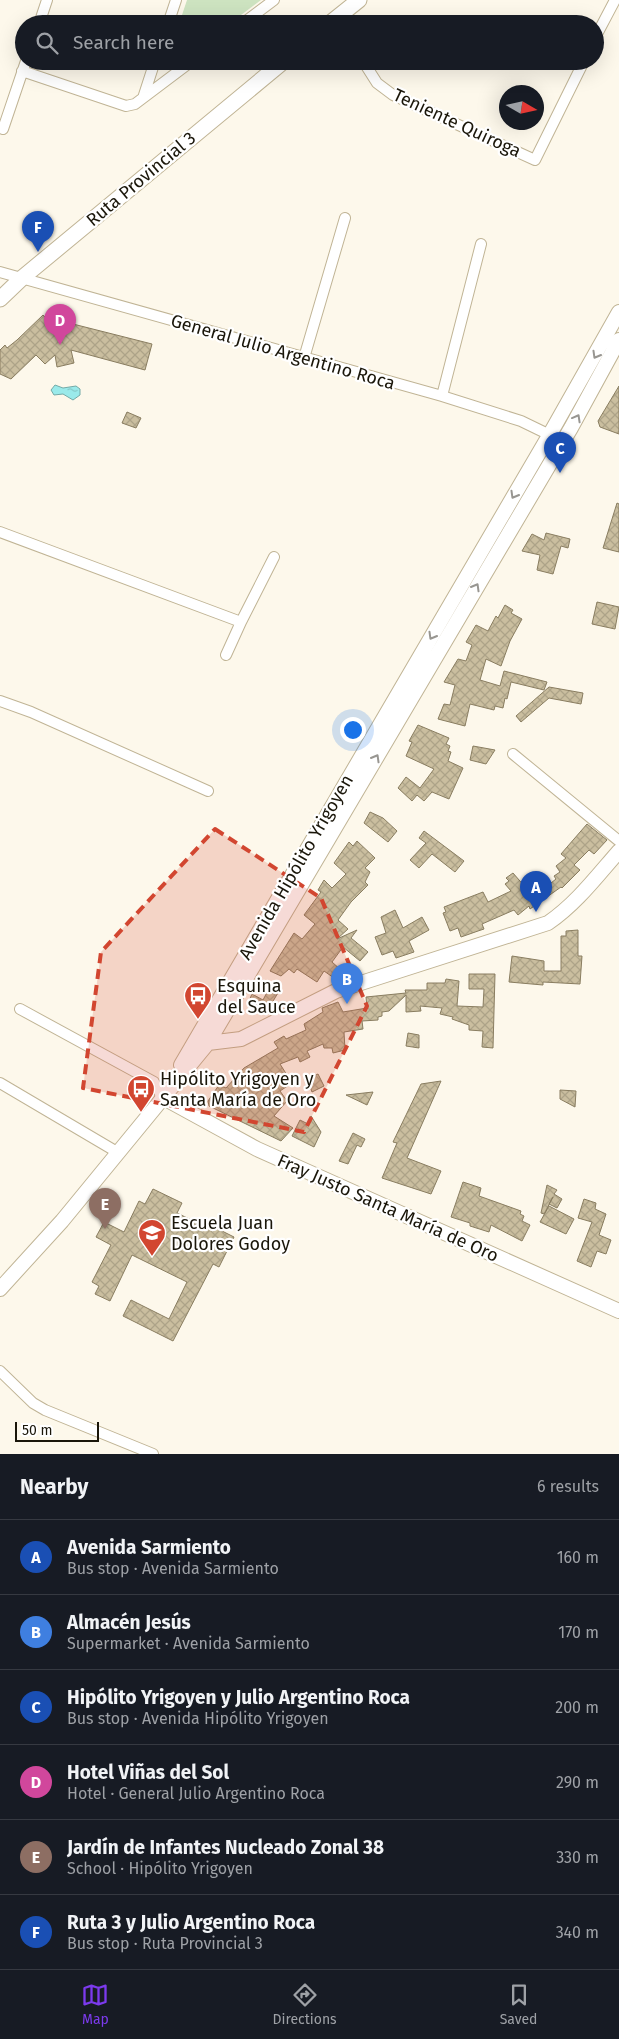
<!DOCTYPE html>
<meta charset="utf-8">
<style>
body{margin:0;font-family:"Fira Sans",sans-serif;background:#242831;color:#f1f3f6}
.compass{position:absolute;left:499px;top:85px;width:45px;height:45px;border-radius:50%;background:#171b24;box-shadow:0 5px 20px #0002;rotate:99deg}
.scale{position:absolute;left:15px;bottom:12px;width:84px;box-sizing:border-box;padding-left:5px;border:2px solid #1a160a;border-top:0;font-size:14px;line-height:18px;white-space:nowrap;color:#1a160a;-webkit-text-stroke:4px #fff;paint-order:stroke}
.you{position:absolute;left:352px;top:729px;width:18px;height:18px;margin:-12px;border:4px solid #fff;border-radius:50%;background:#1a73e8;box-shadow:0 0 0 8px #1a73e833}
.badge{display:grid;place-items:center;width:32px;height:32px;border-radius:50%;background:#7c3aed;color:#fff;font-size:16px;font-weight:700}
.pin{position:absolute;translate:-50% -41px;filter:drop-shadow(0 1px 2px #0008)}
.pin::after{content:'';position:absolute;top:26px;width:18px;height:15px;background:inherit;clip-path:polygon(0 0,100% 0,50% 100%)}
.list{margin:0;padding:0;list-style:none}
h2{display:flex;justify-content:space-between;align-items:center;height:65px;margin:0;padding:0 20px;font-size:21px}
h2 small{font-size:16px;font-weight:400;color:#9ea1a6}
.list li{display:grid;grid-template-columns:32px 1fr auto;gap:15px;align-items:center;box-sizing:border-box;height:75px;padding:0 20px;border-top:1px solid #363941}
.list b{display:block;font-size:19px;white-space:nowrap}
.list p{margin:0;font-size:16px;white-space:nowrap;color:#9ea1a6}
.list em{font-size:16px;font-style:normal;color:#9ea1a6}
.icon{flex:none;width:28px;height:28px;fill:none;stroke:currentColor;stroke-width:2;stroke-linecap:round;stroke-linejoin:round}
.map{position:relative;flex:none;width:619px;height:1454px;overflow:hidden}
.search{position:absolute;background:#171b24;box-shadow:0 5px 20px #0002;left:15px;right:15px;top:15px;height:55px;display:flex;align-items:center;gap:12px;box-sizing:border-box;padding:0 18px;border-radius:28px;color:#9ea1a6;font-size:19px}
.sheet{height:515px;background:#171b24}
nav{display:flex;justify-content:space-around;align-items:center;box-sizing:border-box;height:70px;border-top:1px solid #363941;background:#171b24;font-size:14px;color:#9ea1a6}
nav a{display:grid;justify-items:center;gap:2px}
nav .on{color:#7c3aed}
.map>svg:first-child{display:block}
.green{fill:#cde3c0}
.water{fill:url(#water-ripples);stroke:#74aaa7}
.building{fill:url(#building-cross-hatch);stroke:#897d60}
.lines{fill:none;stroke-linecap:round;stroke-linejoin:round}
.street-casing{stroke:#c0b495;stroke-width:12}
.secondary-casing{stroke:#c0b495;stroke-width:16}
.primary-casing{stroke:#c0b495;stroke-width:17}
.street{stroke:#fff;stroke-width:10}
.secondary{stroke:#fff;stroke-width:14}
.primary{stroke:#fff;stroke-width:15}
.oneway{stroke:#989691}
.marked{fill:#d24630;fill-opacity:0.2;stroke:#d24630;stroke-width:4;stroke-dasharray:10 6;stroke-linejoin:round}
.labels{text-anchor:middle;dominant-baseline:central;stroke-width:4.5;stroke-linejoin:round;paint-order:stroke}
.street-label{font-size:18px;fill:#1a160a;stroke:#fff}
.poi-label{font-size:18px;fill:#1a160a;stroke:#fff;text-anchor:start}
</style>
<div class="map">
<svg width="619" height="1454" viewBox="0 0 619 1454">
<defs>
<pattern id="water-ripples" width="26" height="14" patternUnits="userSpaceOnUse" patternTransform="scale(1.25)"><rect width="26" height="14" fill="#9aeaea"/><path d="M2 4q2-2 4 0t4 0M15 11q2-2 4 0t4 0" fill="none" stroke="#84c8c7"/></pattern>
<pattern id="building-cross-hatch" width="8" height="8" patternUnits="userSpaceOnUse" patternTransform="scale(1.25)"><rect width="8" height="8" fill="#cabe9f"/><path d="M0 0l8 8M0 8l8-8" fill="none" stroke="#ada388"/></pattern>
</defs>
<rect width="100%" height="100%" fill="#fdf8eb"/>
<path class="green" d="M 187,0 L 261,0 L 229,24 L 179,24 Z"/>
<path class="water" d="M 55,385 L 63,388 L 76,386 L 80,389 L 80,395 L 73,400 L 63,394 L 54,395 L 51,390 Z"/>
<path class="building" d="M 59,313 L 70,316 L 69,323 L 152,344 L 145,370 L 71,350 L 74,363 L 57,367 L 55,355 L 45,364 L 36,355 L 11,379 L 0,374 L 0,350 L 5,345 L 7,348 L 17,340 L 43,315 L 55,327 Z
M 619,386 L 619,434 L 600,427 L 598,421 Z
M 127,412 L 141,418 L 136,428 L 122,423 Z
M 617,503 L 619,504 L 619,552 L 603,548 Z
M 546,533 L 570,539 L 568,548 L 561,546 L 553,574 L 537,570 L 540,555 L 522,551 L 532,534 L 544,540 Z
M 597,602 L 619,607 L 615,629 L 592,624 Z
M 505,605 L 513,610 L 511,613 L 522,619 L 510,641 L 501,666 L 486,659 L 480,680 L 500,686 L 504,671 L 547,682 L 544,690 L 511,682 L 507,699 L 505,698 L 503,708 L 495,706 L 494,710 L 470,704 L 465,726 L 438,719 L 444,704 L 450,705 L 455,685 L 444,682 L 458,659 L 466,661 L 472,645 L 466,642 L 476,625 L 488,631 L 496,616 L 498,618 Z
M 549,687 L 583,693 L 581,704 L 549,698 L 521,722 L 516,716 Z
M 418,725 L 449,738 L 446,744 L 450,746 L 448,751 L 451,752 L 448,761 L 463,768 L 449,799 L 432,792 L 424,801 L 417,795 L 412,801 L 398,788 L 406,777 L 420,788 L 434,769 L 406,756 L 412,742 L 409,741 Z
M 473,746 L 495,750 L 486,764 L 470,760 Z
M 370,812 L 383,818 L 397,831 L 388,842 L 364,823 Z
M 587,824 L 607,840 L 594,854 L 589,850 L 574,865 L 580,870 L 562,888 L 561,887 L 530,909 L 529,906 L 518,915 L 514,910 L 482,924 L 484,929 L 478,931 L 461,937 L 458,928 L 450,931 L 443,913 L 446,912 L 444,907 L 483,892 L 488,902 L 511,891 L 505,884 L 509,881 L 506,878 L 513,873 L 526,888 L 529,886 L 536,895 L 556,879 L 554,876 L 560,872 L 556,866 L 566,858 L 561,854 Z
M 424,831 L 464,861 L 455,872 L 432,854 L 419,868 L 410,860 L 426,843 L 419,838 Z
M 357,841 L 375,858 L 365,868 L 370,872 L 365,882 L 368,885 L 351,902 L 338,920 L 348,929 L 337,939 L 357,930 L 351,938 L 368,952 L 360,961 L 343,947 L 332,962 L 341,970 L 334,978 L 324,971 L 317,982 L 297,969 L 294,973 L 289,969 L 281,976 L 270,971 L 294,933 L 302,939 L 315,924 L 304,915 L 321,892 L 318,890 L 324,880 L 332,888 L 346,874 L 334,863 L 349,842 L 353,846 Z
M 395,910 L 403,928 L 422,917 L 429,930 L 409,941 L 414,952 L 396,958 L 393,951 L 382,955 L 375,937 L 386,933 L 381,917 Z
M 578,930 L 578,956 L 582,956 L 580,984 L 543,982 L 543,985 L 509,982 L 512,956 L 544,961 L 544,971 L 561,971 L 561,936 L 566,936 L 566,931 Z
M 469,974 L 495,974 L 493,1048 L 482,1047 L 483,1031 L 469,1030 L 469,1025 L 452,1019 L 453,1017 L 440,1014 L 442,1008 L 420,1006 L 421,1011 L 406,1012 L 406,995 L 389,1011 L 382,1012 L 382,1016 L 378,1017 L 378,1020 L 362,1021 L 363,1029 L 344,1032 L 345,1050 L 333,1053 L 332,1048 L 324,1048 L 323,1044 L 307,1051 L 310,1057 L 300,1062 L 298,1057 L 280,1064 L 292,1083 L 280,1091 L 287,1101 L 274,1116 L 293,1128 L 281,1141 L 209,1106 L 208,1101 L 219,1085 L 226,1088 L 244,1068 L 278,1048 L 274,1042 L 284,1036 L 286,1039 L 306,1030 L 304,1024 L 323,1012 L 322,1008 L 338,1002 L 343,1012 L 367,1008 L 366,997 L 406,993 L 405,990 L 427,990 L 427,983 L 445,983 L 446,979 L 459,981 L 457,1006 L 483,1007 L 484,989 L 469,989 Z
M 272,983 L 281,988 L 267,1011 L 248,1003 L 252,994 L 263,1000 Z
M 408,1033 L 419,1035 L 419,1048 L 406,1046 Z
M 318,1074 L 324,1086 L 312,1092 L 307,1079 Z
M 441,1081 L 407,1158 L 441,1171 L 431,1194 L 382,1178 L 397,1143 L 393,1142 L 421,1084 Z
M 560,1090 L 576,1091 L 575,1107 L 560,1099 Z
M 373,1092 L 367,1105 L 346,1095 Z
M 311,1116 L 321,1132 L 314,1147 L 292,1136 L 300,1120 L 308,1124 Z
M 353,1133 L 365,1139 L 361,1147 L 357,1145 L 348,1164 L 339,1161 Z
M 463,1182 L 481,1188 L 479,1196 L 521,1211 L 520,1214 L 524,1216 L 522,1221 L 530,1225 L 522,1241 L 491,1225 L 489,1232 L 470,1226 L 470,1223 L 451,1217 Z
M 547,1185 L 557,1190 L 554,1194 L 562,1199 L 557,1208 L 549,1204 L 553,1197 L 544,1214 L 541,1213 Z
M 153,1189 L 182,1203 L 177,1213 L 214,1231 L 216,1228 L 234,1237 L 219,1267 L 213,1264 L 173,1341 L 123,1316 L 131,1300 L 169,1319 L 187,1282 L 132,1255 L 110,1301 L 95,1294 L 99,1286 L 92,1282 L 111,1245 L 96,1237 L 104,1222 L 124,1232 L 139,1201 L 145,1204 Z
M 584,1199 L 596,1203 L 595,1209 L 606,1214 L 599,1235 L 611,1240 L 606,1254 L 597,1251 L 591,1267 L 577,1261 L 592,1222 L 578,1218 Z
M 549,1206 L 574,1219 L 566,1234 L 540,1222 Z"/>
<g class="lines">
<defs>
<path id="street" d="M 39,24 L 47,0
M 168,24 L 176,0
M 242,24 L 274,0
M 595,38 L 615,0
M 363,61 L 377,83 L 393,95 L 535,160 L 584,61
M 22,71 L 126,106 L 135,104 L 192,61
M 143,98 L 155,61
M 3,129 L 26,61
M 0,272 L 442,396 L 521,421 L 554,437
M 304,358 L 345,218
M 442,396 L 481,244
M 0,532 L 241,622
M 226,655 L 241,622 L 274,557
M 0,701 L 31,712 L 208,791
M 513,754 L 619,841
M 20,1009 L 154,1082 L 162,1097
M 0,1083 L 117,1152
M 0,1371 L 33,1403 L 45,1410 L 153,1454"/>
<path id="secondary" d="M 201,1041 L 208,1043 L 241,1039 L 336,991 L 548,923 C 576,904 597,876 619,851
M 181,1065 L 550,434 L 619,312
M 162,1097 L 257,1149 L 619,1311
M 0,1289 L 62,1221 L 208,1043 L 571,428 L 619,340"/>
<path id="primary" d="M 329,24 L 359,0
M 0,299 L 22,278 L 284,61"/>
</defs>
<use href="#street" class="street-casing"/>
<use href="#secondary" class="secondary-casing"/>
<use href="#primary" class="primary-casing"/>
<use href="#street" class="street"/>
<use href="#secondary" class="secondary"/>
<use href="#primary" class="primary"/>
</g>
<defs><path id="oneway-chevron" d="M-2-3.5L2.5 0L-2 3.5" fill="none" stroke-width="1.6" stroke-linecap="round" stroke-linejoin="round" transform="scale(1.25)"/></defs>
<g class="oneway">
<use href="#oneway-chevron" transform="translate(596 355) rotate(120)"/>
<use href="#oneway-chevron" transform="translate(577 418) rotate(-61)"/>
<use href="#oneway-chevron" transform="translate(514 495) rotate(120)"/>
<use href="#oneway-chevron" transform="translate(476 587) rotate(-60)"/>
<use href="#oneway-chevron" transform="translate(432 636) rotate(120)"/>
<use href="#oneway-chevron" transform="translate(376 758) rotate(-60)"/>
</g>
<path class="marked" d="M 215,829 L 321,898 L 367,1006 L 304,1132 L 83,1088 L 101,952 Z"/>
<defs>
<symbol id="bus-pin" viewBox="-11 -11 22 30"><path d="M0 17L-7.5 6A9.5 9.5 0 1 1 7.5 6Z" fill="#d24630" stroke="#fff"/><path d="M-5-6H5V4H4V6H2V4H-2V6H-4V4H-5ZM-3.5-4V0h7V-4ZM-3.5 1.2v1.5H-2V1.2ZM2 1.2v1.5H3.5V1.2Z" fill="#fff"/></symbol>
<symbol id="school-pin" viewBox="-11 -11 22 30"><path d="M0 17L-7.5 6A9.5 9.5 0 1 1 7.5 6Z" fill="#d24630" stroke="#fff"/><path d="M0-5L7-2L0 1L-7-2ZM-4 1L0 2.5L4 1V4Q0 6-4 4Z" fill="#fff"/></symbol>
</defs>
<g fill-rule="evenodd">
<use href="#bus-pin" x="182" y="980" width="32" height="43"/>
<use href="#bus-pin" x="125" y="1073" width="32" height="43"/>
<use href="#school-pin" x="136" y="1217" width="32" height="43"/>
</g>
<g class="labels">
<g class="street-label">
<text transform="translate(457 123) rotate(25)">Teniente Quiroga</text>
<text transform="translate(141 179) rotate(-40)">Ruta Provincial 3</text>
<text transform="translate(283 352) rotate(16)">General Julio Argentino Roca</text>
<text transform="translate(296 867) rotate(-60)">Avenida Hipólito Yrigoyen</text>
<text transform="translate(388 1208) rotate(24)">Fray Justo Santa María de Oro</text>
</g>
<g class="poi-label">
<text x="217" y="986">Esquina<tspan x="217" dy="21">del Sauce</tspan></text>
<text x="160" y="1079">Hipólito Yrigoyen y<tspan x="160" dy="21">Santa María de Oro</tspan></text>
<text x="171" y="1223">Escuela Juan<tspan x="171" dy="21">Dolores Godoy</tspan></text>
</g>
</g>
</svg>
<svg class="compass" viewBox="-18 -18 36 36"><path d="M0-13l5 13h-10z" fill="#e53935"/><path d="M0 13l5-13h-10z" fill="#9ea1a6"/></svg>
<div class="scale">50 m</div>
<div class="you"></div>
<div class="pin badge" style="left:536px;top:912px;background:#1a4fb4">A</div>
<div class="pin badge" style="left:347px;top:1004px;background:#3f7fe0">B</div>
<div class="pin badge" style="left:560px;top:473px;background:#1a4fb4">C</div>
<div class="pin badge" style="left:60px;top:345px;background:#d1479c">D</div>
<div class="pin badge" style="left:105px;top:1229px;background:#8d6e63">E</div>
<div class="pin badge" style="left:38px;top:252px;background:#1a4fb4">F</div>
<div class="search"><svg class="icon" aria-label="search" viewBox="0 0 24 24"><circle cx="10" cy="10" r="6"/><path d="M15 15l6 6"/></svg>Search here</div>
</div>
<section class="sheet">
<h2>Nearby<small>6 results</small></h2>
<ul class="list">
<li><span class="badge" style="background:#1a4fb4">A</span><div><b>Avenida Sarmiento</b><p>Bus stop · Avenida Sarmiento</p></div><em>160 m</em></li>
<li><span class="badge" style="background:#3f7fe0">B</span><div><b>Almacén Jesús</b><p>Supermarket · Avenida Sarmiento</p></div><em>170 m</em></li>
<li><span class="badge" style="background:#1a4fb4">C</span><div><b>Hipólito Yrigoyen y Julio Argentino Roca</b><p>Bus stop · Avenida Hipólito Yrigoyen</p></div><em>200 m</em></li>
<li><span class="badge" style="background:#d1479c">D</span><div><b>Hotel Viñas del Sol</b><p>Hotel · General Julio Argentino Roca</p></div><em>290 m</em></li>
<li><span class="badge" style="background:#8d6e63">E</span><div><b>Jardín de Infantes Nucleado Zonal 38</b><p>School · Hipólito Yrigoyen</p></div><em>330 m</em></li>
<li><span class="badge" style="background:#1a4fb4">F</span><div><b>Ruta 3 y Julio Argentino Roca</b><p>Bus stop · Ruta Provincial 3</p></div><em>340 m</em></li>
</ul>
</section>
<nav>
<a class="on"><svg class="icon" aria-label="map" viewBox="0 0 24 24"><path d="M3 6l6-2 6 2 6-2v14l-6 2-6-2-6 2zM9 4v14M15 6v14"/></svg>Map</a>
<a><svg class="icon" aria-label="directions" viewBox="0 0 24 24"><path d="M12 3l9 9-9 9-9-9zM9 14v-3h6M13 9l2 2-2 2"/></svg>Directions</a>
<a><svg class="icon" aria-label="saved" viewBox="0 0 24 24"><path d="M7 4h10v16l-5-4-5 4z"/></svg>Saved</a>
</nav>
